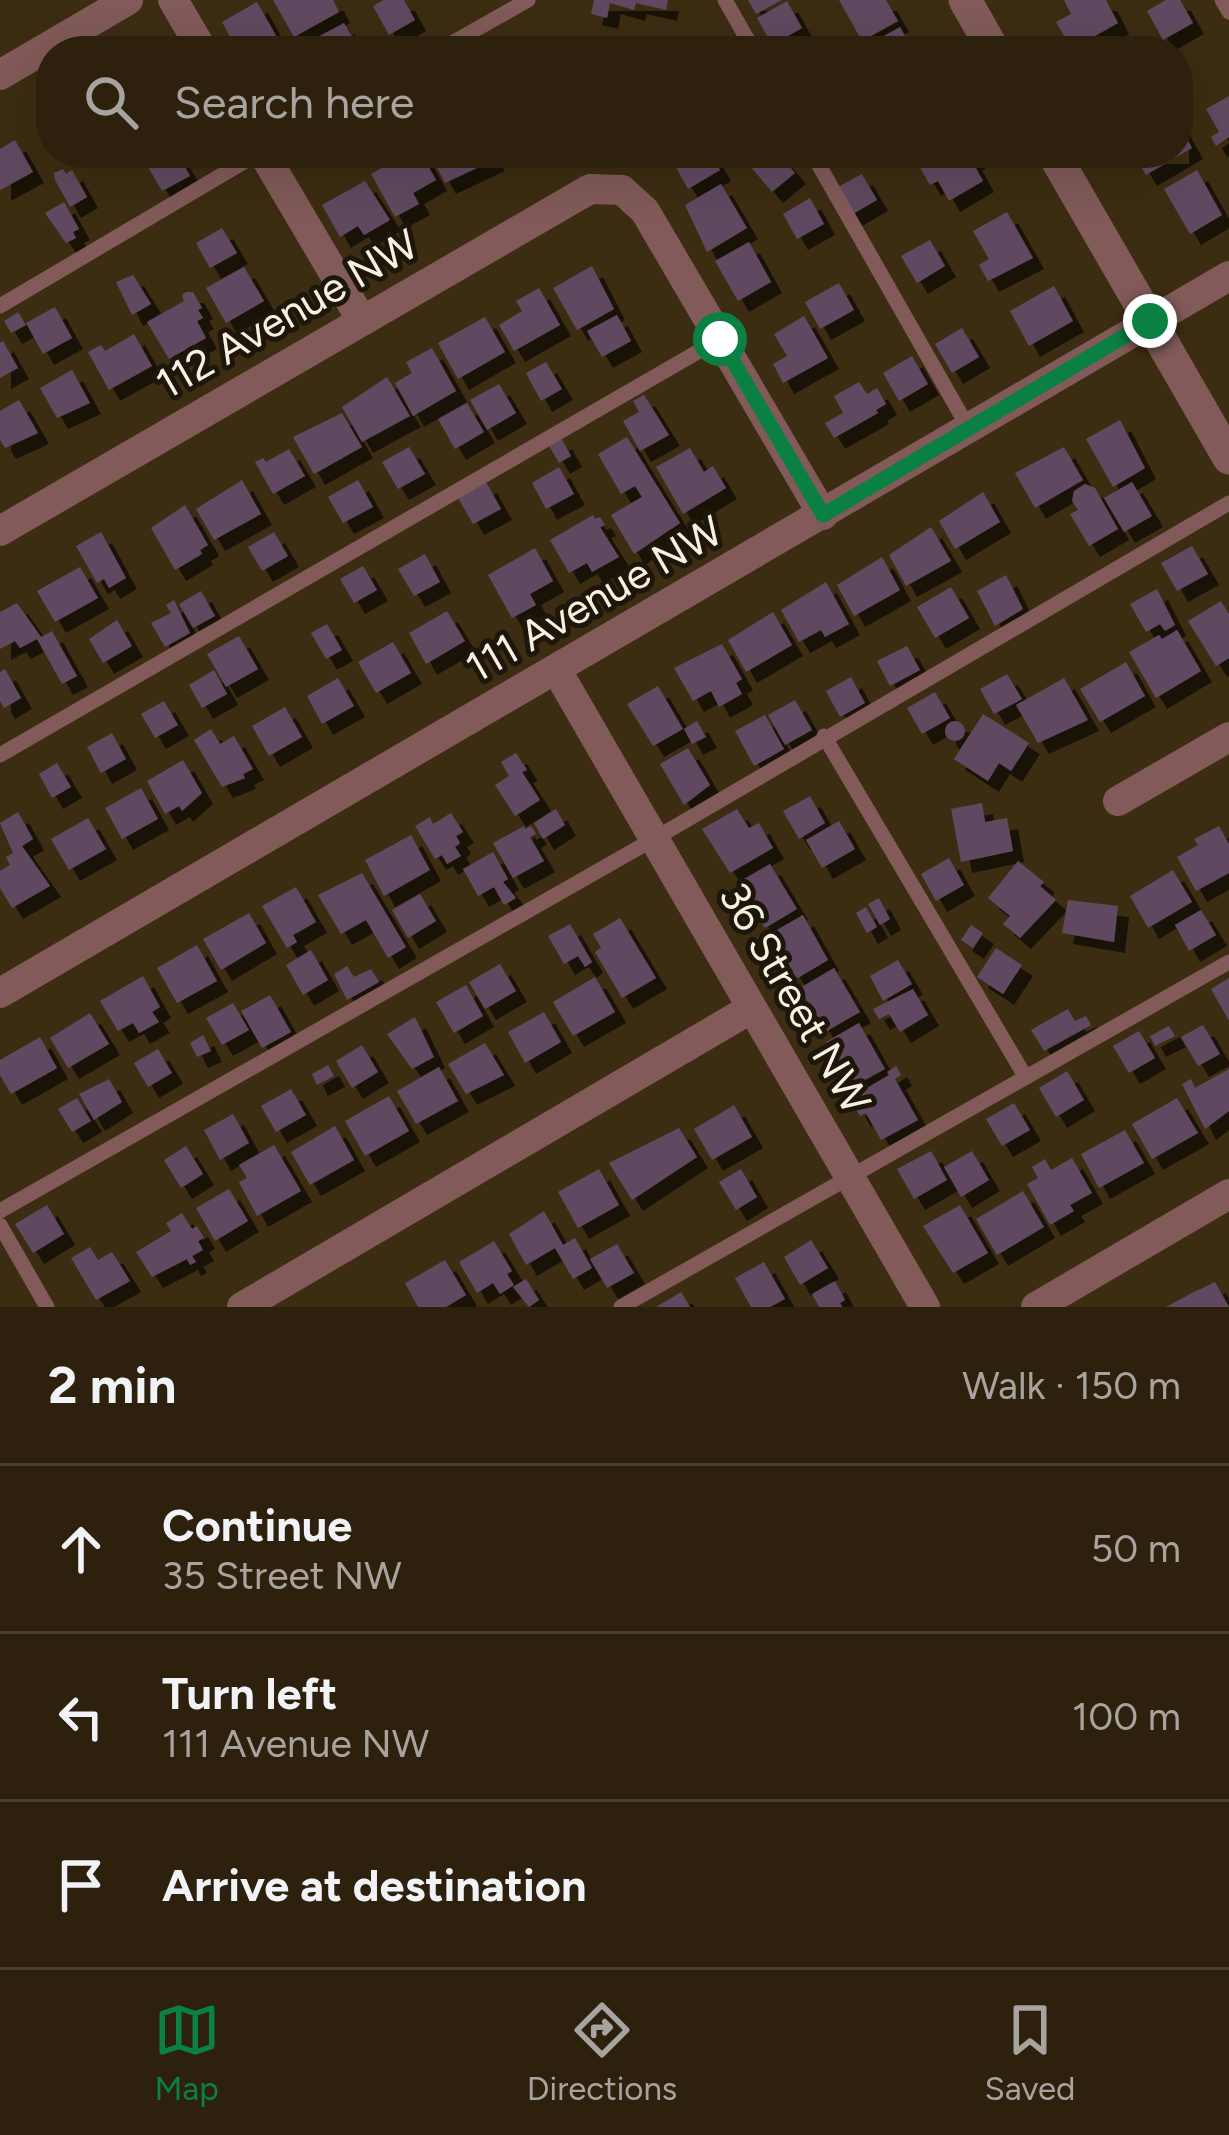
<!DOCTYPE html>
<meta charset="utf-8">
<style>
body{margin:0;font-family:Figtree,sans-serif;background:#352917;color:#f1f3f6}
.stop{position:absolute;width:36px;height:36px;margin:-27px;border:9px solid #0b8043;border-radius:50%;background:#fff}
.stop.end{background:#0b8043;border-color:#fff;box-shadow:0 3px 12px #0008}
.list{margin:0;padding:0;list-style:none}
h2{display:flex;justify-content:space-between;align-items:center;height:156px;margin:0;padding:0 48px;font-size:51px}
h2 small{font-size:39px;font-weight:400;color:#a7a39e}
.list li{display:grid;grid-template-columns:78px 1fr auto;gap:36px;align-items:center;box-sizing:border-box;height:168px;padding:0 48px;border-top:3px solid #483e2e}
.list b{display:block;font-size:45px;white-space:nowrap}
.list p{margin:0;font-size:39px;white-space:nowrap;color:#a7a39e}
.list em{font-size:39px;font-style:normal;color:#a7a39e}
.icon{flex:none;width:66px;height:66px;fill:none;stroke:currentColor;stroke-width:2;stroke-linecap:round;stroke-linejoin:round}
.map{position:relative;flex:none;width:1229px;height:1307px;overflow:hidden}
.search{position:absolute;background:#2d210e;box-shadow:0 12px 48px #0002;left:36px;right:36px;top:36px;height:132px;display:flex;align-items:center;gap:30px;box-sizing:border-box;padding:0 42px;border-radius:48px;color:#a7a39e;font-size:45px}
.sheet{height:660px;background:#2d210e}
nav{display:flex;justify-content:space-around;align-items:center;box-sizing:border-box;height:168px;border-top:3px solid #483e2e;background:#2d210e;font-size:33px;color:#a7a39e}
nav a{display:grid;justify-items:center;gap:6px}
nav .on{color:#0b8043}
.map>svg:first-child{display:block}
.building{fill:#604a61;filter:url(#shadow)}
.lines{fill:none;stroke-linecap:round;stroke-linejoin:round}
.service{stroke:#815a59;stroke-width:15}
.minor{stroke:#815a59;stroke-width:30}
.tertiary{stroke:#815a59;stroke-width:33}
.route{stroke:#0b8043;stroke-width:15}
.labels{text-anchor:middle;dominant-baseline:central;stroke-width:10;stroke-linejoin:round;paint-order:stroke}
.street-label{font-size:42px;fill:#faf0e1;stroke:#1d160b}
</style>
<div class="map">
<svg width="1229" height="1307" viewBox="0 0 1229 1307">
<defs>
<filter id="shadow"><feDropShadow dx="11" dy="11" stdDeviation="0" flood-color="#0009"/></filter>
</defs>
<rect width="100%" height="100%" fill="#3c2c12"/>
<path class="building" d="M 273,0 L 333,0 L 339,12 L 294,37 Z
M 384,0 L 404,0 L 415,20 L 389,35 L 373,6 Z
M 594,0 L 668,0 L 666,10 L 636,3 L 634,10 L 610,3 L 607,18 L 591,14 Z
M 748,0 L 782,0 L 756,14 Z
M 839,0 L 886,0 L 898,21 L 862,41 Z
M 1064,0 L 1106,0 L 1118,23 L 1072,49 L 1056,22 L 1071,14 Z
M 1166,0 L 1180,0 L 1193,23 L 1163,40 L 1147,11 Z
M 787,1 L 802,28 L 772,45 L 757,18 Z
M 257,2 L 283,48 L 277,51 L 238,51 L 222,22 Z
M 344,23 L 360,51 L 323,51 L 316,38 Z
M 900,27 L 913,51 L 872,51 L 868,45 Z
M 1111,36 L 1120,51 L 1085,51 Z
M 597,42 L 598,51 L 570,51 L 570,43 Z
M 1229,96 L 1229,137 L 1216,146 L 1211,137 L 1219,132 L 1206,109 Z
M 1178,123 L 1192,148 L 1146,175 L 1133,153 L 1178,153 Z
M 15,140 L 33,172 L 0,190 L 0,149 Z
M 169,153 L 177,153 L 190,176 L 162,191 L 147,165 Z
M 409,153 L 421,153 L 436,180 L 413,193 L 419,204 L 395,217 L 371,174 Z
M 429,153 L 490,153 L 494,160 L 445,183 Z
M 668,153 L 710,153 L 720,170 L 688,189 Z
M 769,153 L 778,153 L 795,173 L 772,192 L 751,167 Z
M 937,153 L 971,153 L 974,158 L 971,159 L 983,181 L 949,201 L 938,181 L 930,185 L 918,164 Z
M 63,169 L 66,174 L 72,170 L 87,197 L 70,207 L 55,180 L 54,173 Z
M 1197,170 L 1222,215 L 1190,234 L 1164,189 Z
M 862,174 L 877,200 L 851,215 L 836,188 Z
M 365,181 L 390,220 L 364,235 L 358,226 L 340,237 L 322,205 Z
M 721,184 L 747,228 L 707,252 L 685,205 Z
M 810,198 L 824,224 L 797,239 L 783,214 Z
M 64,202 L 79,229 L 73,232 L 76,238 L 66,243 L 45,213 Z
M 1007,212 L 1033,258 L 988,281 L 979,265 L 989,259 L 973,231 Z
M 222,228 L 237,253 L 210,268 L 196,243 Z
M 930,240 L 945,266 L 917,283 L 901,256 Z
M 749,242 L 771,282 L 738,301 L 715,261 Z
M 592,266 L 614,309 L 577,330 L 553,288 Z
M 244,267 L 264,301 L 226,323 L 206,288 Z
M 133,275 L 151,304 L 132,315 L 116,282 Z
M 839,283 L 854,310 L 820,329 L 805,302 Z
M 1054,286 L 1073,321 L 1029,346 L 1010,311 Z
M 539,288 L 560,325 L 514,351 L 499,325 L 522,311 L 516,301 Z
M 186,292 L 193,292 L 202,308 L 198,310 L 203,318 L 197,321 L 206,338 L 169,359 L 147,322 L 184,301 L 182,295 Z
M 55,307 L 72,338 L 43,354 L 26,323 Z
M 18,312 L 26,325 L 11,333 L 4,321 Z
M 617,315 L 631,341 L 602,357 L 587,331 Z
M 804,316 L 828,358 L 783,383 L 773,364 L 787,356 L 774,334 Z
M 485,317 L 505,352 L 458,379 L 438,343 Z
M 962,328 L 979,357 L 952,373 L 935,344 Z
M 134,334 L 152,366 L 109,390 L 88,352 L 101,345 L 105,351 Z
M 3,341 L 18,368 L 0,378 L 0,343 Z
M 432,348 L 456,391 L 413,416 L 395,383 L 412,373 L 406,362 Z
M 912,356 L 928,384 L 899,401 L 883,373 Z
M 546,362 L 562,389 L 541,401 L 526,373 Z
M 72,370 L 90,403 L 57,418 L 40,388 Z
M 387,377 L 410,416 L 362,442 L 342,407 Z
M 859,382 L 867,394 L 877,388 L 886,404 L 876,410 L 878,413 L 834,438 L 825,423 L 843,413 L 834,396 Z
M 499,384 L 516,413 L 487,430 L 470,400 Z
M 644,395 L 669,435 L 640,451 L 623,421 L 639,412 L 633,401 Z
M 19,400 L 38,433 L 5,448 L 0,440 L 0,411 Z
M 467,403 L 484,432 L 455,449 L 438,419 Z
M 342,413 L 362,447 L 314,474 L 293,437 Z
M 1120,420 L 1145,468 L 1113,487 L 1086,439 Z
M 627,437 L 680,523 L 634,554 L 611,515 L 642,497 L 635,486 L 621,494 L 598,454 Z
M 561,438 L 571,456 L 559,463 L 549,446 Z
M 409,447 L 425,474 L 398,489 L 382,462 Z
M 1064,447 L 1083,480 L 1035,508 L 1015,473 Z
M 690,448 L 704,472 L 713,466 L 726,488 L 683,514 L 656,467 Z
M 289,449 L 305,476 L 273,494 L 255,462 L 263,458 L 266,462 Z
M 559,467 L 574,494 L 546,509 L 532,483 Z
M 242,480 L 261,514 L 214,540 L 196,509 Z
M 358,480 L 373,507 L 343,523 L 328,497 Z
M 486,482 L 501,509 L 473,524 L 458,498 Z
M 1132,482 L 1152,516 L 1124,532 L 1104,498 Z
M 1085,484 L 1095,488 L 1118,529 L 1089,546 L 1070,514 L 1078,510 L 1072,501 L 1074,491 Z
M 983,492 L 1000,522 L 955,549 L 939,521 Z
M 185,505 L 208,545 L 200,550 L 202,554 L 175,570 L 151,528 Z
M 593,515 L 595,519 L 600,517 L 605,525 L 600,527 L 619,557 L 592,572 L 587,563 L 569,573 L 550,540 Z
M 931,527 L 951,561 L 906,586 L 889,555 Z
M 101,532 L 126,578 L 109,588 L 104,579 L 97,583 L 76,546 Z
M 274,532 L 288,556 L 262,571 L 248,547 Z
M 1192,546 L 1208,574 L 1177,591 L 1161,563 Z
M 535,548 L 553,581 L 530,594 L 536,605 L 512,618 L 488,575 Z
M 425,554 L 440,582 L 414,596 L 398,569 Z
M 882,557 L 900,590 L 854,616 L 837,585 Z
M 363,566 L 377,590 L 354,603 L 340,579 Z
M 80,567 L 98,598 L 55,622 L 37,591 Z
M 1006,575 L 1023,609 L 995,626 L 977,591 Z
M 826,582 L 849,624 L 825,637 L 821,630 L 799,642 L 781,610 Z
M 951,587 L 969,618 L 935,638 L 917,607 Z
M 1157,589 L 1175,625 L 1165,631 L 1160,624 L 1146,632 L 1130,604 Z
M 201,591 L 215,616 L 193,628 L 179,604 Z
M 174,600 L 190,633 L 165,647 L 151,623 L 171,613 L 166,605 Z
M 1221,601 L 1229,614 L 1229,658 L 1216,666 L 1188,621 Z
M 17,603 L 41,637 L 52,631 L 77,676 L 62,684 L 37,639 L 20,648 L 15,641 L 0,649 L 0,612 Z
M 447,611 L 465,641 L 426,664 L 409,633 Z
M 773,612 L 792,645 L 746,672 L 728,640 Z
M 117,620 L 132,646 L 103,663 L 89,639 Z
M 327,624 L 342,650 L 326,659 L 311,633 Z
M 1177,630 L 1201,671 L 1156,698 L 1129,652 L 1159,635 L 1162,639 Z
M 239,636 L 258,669 L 226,687 L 207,654 Z
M 393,642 L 411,673 L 376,693 L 358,662 Z
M 722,644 L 742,679 L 736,683 L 742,694 L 719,707 L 711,691 L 693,701 L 674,668 Z
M 907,646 L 920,670 L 890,686 L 877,661 Z
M 1126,662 L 1145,696 L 1100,722 L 1080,689 Z
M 5,669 L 21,698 L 4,708 L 0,701 L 0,672 Z
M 214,670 L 227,694 L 202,708 L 189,685 Z
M 1007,674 L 1022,699 L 994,714 L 980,689 Z
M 851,677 L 865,703 L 840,717 L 826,691 Z
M 338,678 L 354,706 L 322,724 L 307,696 Z
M 1064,678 L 1088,720 L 1038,743 L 1016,705 Z
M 658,686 L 683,729 L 653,746 L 627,704 Z
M 935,692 L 950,718 L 922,734 L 907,708 Z
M 795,700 L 812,730 L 785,745 L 768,715 Z
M 164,701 L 178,725 L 155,738 L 141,714 Z
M 285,707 L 302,737 L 269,756 L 252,726 Z
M 983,714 L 1029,743 L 1011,771 L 999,763 L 988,781 L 954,759 Z
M 765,715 L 784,749 L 754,766 L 735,731 Z
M 697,721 L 706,737 L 692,744 L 684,729 Z
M945 731a10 10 0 1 1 20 0a10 10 0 1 1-20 0Z
M 211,729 L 220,744 L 234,736 L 253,769 L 243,774 L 245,778 L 222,787 L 194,740 Z
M 112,733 L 126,759 L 101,773 L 87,747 Z
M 688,748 L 710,785 L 684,805 L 660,764 Z
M 516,753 L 527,770 L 522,772 L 540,800 L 515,816 L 495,785 L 509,776 L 501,762 Z
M 183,760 L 202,793 L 182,811 L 179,806 L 165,814 L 147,781 Z
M 57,763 L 71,787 L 52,798 L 39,774 Z
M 141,788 L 158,819 L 122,839 L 105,808 Z
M 810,796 L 825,823 L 799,839 L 783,811 Z
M 982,803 L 985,822 L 1007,818 L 1013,851 L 961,862 L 951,809 Z
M 556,809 L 565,825 L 543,839 L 534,823 Z
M 737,809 L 749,828 L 759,823 L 773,848 L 730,873 L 702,829 Z
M 18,812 L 33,839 L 22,846 L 50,886 L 12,908 L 0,888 L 0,871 L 10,865 L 6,857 L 13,853 L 0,823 Z
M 451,813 L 463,832 L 456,836 L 460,843 L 455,847 L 461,856 L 447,864 L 442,855 L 435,859 L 415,826 L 430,817 L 433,824 Z
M 88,818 L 106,849 L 69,870 L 51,839 Z
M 839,821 L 855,849 L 822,868 L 806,840 Z
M 524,826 L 525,829 L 531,826 L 536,834 L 530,837 L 544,861 L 513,878 L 493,843 Z
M 1219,826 L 1229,844 L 1229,873 L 1196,891 L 1177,857 L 1198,845 L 1194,839 Z
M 411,835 L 430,870 L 384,896 L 365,860 Z
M 493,852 L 508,879 L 503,882 L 516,898 L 504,905 L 494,887 L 478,896 L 463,869 Z
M 949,858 L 964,885 L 936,901 L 921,874 Z
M 1018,861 L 1044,882 L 1040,886 L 1056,900 L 1020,938 L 1003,924 L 1010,916 L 988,898 Z
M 770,864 L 797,909 L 765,928 L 737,883 Z
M 1173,870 L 1192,902 L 1148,928 L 1130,896 Z
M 362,873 L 406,947 L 388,958 L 366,920 L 341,934 L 318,895 Z
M 296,887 L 316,922 L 293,935 L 297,942 L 287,948 L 262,906 Z
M 420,894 L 436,921 L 408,938 L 392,910 Z
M 879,898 L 890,919 L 880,925 L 868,904 Z
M 1068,900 L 1118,906 L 1114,942 L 1062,933 Z
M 866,907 L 877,927 L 867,933 L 856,913 Z
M 1201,910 L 1216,935 L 1189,951 L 1175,925 Z
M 249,913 L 266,943 L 221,970 L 203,939 Z
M 803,915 L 828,960 L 796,979 L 770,934 Z
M 620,918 L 656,978 L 622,998 L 595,952 L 601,948 L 593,934 Z
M 570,924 L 592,962 L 585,967 L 578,956 L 564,964 L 548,936 Z
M 971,925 L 983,933 L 973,948 L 961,940 Z
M 197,945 L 217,981 L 177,1003 L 157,968 Z
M 996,948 L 1022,965 L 1003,994 L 977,977 Z
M 311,950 L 328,980 L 303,995 L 286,965 Z
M 898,960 L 912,984 L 883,1001 L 870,976 Z
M 500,964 L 516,991 L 485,1009 L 469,982 Z
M 347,966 L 354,977 L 371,969 L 379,982 L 347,1000 L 334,974 Z
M 834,968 L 860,1012 L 825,1032 L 800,988 Z
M 143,976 L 160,1007 L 152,1012 L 159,1022 L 139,1033 L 133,1023 L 118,1031 L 100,1001 Z
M 595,977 L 615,1012 L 573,1036 L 553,1002 Z
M 1229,978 L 1229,1021 L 1211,989 Z
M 466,985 L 483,1016 L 454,1033 L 436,1002 Z
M 913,989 L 928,1015 L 900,1032 L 889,1014 L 879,1019 L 873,1009 Z
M 270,995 L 291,1032 L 262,1048 L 241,1011 Z
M 233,1003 L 249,1030 L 222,1045 L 206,1018 Z
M 1068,1009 L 1075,1021 L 1086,1016 L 1091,1025 L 1044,1051 L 1031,1030 Z
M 544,1012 L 561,1042 L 525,1063 L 508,1032 Z
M 90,1013 L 109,1044 L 68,1068 L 50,1038 Z
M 415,1017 L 434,1057 L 412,1069 L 387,1034 Z
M 859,1023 L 885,1069 L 852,1087 L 826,1042 Z
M 1203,1025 L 1220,1054 L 1198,1066 L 1181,1037 Z
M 1169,1026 L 1175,1036 L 1155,1046 L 1150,1036 Z
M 1139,1031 L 1155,1058 L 1129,1073 L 1113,1046 Z
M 203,1035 L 211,1051 L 197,1057 L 190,1043 Z
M 40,1037 L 57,1068 L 11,1094 L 0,1075 L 0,1060 Z
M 485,1043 L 504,1075 L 466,1094 L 448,1064 Z
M 362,1045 L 378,1072 L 352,1088 L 336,1061 Z
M 158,1049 L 172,1073 L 148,1087 L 134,1063 Z
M 328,1065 L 334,1076 L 317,1085 L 312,1074 Z
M 896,1066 L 901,1075 L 895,1079 L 918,1120 L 881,1140 L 866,1113 L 860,1116 L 854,1105 L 859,1102 L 855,1095 L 889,1075 L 887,1072 Z
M 439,1067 L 458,1101 L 416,1124 L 397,1091 Z
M 1229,1069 L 1229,1111 L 1205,1129 L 1182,1084 L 1191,1079 L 1195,1088 Z
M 1067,1071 L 1084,1100 L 1056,1117 L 1039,1088 Z
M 109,1079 L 122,1102 L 94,1120 L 79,1094 Z
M 291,1089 L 306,1115 L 276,1132 L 261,1106 Z
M 389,1096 L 409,1131 L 365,1156 L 345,1121 Z
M 77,1098 L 91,1121 L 72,1132 L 58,1109 Z
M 1177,1098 L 1198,1133 L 1152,1159 L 1132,1124 Z
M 1014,1103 L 1030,1130 L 1002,1146 L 986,1119 Z
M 734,1105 L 752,1137 L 712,1160 L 694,1129 Z
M 233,1114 L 249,1143 L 220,1160 L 204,1130 Z
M 335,1126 L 354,1160 L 310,1185 L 291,1152 Z
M 679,1128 L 697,1157 L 632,1200 L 609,1163 Z
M 1125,1130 L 1144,1163 L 1099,1188 L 1081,1154 Z
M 274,1145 L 301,1191 L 257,1216 L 239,1182 L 247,1178 L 239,1165 Z
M 186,1146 L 203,1174 L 181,1188 L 164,1160 Z
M 931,1151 L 947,1180 L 914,1199 L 897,1169 Z
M 972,1151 L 989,1180 L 961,1197 L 944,1167 Z
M 1072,1158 L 1092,1193 L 1070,1205 L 1074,1211 L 1050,1225 L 1027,1184 L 1038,1178 L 1032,1167 L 1045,1159 L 1051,1170 Z
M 599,1169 L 619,1205 L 578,1228 L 558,1192 Z
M 741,1169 L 757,1197 L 736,1210 L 719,1182 Z
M 229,1189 L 248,1221 L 215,1241 L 196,1208 Z
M 1023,1191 L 1044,1227 L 997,1255 L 976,1219 Z
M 47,1205 L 64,1234 L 33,1253 L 15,1224 Z
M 960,1205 L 988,1253 L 953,1273 L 923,1226 Z
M 544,1211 L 563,1245 L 575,1238 L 592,1268 L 573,1279 L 555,1248 L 526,1265 L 509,1234 Z
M 182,1213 L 192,1229 L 197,1226 L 204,1238 L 198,1241 L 203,1250 L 192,1256 L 196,1262 L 190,1265 L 187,1259 L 152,1277 L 136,1252 L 171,1231 L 166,1223 Z
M 811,1240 L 828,1268 L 800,1285 L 784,1257 Z
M 494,1241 L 512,1271 L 507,1274 L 514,1285 L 500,1294 L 493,1283 L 477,1293 L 459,1262 Z
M 617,1244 L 634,1273 L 607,1288 L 590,1259 Z
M 90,1247 L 98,1260 L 112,1252 L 130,1281 L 96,1300 L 71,1258 Z
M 445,1260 L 466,1295 L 446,1307 L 418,1307 L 405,1283 Z
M 764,1262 L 785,1299 L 770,1307 L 751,1307 L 735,1278 Z
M 526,1279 L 539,1300 L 529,1307 L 513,1287 Z
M 835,1281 L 845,1300 L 840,1303 L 842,1307 L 819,1307 L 812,1294 Z
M 1215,1282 L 1229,1307 L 1166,1307 L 1192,1293 Z
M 681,1292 L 690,1307 L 656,1307 Z"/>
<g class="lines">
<path class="service" d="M 725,0 L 754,51
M 1222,0 L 1229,12
M 438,51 L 528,0
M 812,153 L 969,429
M 0,306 L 259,153
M 824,736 L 1025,1076
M 0,755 L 720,339
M 0,1211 L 654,839 L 1229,503
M 0,1225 L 47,1307
M 621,1307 L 1229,962"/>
<path class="minor" d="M 173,0 L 203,51
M 0,75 L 128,0
M 263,153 L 361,319
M 0,531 L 590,189 L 622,190 L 645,211 L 823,515
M 556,669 L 925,1307
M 1118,801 L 1229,737
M 0,993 L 1229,276
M 242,1307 L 752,1008
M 1036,1307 L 1229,1194"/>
<path class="tertiary" d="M 965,0 L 994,51
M 1053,153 L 1229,458"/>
</g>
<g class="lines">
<path class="route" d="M 720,339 L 823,515 L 1150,321"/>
</g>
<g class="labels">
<g class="street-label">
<text transform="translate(287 314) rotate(-30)">112 Avenue NW</text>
<text transform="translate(594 599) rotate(-30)">111 Avenue NW</text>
<text transform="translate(795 998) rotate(60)">36 Street NW</text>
</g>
</g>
</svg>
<div class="stop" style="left:720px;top:339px"></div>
<div class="stop end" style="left:1150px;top:321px"></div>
<div class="search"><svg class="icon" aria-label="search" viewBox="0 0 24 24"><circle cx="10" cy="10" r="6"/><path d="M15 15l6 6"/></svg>Search here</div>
</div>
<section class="sheet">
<h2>2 min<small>Walk · 150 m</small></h2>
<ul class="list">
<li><svg class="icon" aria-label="ahead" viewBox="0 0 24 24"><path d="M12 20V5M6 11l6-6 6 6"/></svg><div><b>Continue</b><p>35 Street NW</p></div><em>50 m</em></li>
<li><svg class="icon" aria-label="left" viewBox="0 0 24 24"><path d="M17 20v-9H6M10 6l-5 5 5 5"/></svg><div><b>Turn left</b><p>111 Avenue NW</p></div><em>100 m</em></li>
<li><svg class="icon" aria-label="arrive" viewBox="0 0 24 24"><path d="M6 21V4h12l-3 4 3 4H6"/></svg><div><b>Arrive at destination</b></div></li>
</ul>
</section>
<nav>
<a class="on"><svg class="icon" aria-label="map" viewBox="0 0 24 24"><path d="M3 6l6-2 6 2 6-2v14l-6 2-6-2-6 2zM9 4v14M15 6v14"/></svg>Map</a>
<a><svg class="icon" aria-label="directions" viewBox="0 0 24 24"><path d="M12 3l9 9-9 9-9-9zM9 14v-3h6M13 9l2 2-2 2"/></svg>Directions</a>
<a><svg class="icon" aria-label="saved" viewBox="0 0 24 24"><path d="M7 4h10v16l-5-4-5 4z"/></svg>Saved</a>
</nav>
